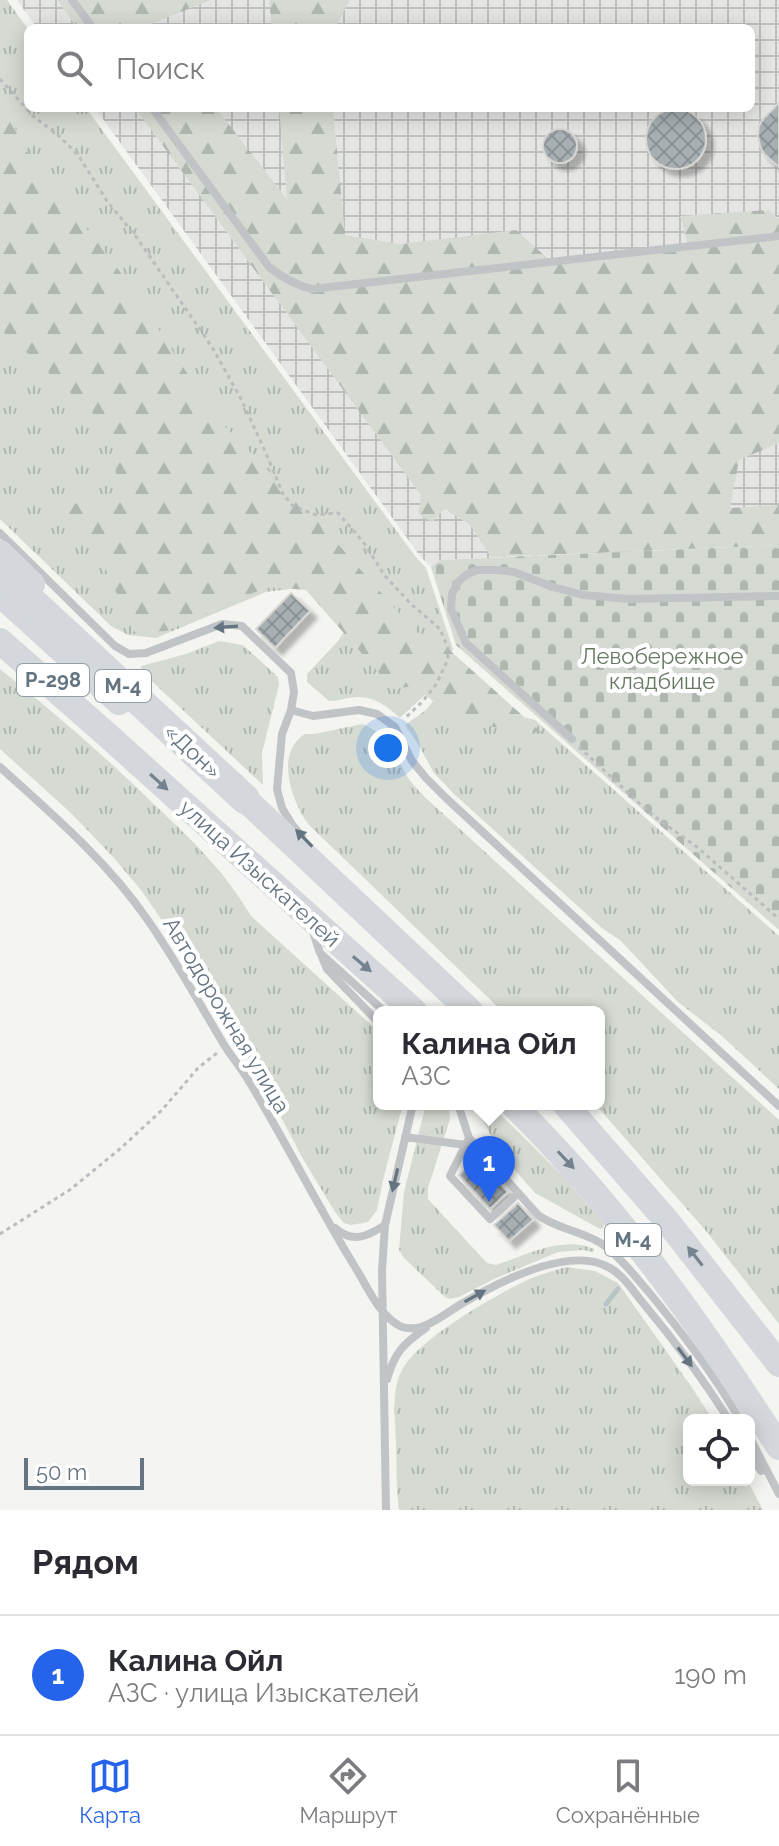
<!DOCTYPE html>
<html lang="ru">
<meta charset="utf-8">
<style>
body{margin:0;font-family:Raleway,sans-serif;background:#f7f7f7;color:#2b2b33}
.controls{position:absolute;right:24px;bottom:24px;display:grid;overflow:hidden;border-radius:12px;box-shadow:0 4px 20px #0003}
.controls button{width:72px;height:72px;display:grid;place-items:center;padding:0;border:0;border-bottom:2px solid #e1e1e2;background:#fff;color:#2b2b33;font:40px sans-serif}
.scale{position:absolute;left:24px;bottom:20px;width:120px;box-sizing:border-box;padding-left:8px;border:4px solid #647481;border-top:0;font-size:22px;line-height:28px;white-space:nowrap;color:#647481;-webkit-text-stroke:6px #fff;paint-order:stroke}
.you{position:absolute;left:388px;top:748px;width:28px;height:28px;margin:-20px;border:6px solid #fff;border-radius:50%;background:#1a73e8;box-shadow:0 0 0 12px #1a73e833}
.badge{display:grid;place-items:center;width:52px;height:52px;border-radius:50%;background:#2563eb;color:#fff;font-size:26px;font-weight:700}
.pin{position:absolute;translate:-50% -66px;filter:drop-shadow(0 2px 4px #0008)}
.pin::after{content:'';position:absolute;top:42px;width:28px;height:24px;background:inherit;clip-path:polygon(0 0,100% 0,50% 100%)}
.popup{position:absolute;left:373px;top:1006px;width:232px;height:104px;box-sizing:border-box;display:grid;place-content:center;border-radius:12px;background:#fff;filter:drop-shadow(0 2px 6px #0005);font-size:26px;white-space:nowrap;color:#7c7c81}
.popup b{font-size:30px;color:#2b2b33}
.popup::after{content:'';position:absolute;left:50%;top:100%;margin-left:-16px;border:16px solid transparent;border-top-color:#fff}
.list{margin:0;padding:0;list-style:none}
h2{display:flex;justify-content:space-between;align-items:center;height:104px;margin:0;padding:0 32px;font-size:34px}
h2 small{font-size:26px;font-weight:400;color:#7c7c81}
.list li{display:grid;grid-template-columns:52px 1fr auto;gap:24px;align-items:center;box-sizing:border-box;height:120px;padding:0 32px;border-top:2px solid #e1e1e2}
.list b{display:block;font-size:30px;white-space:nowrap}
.list p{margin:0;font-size:26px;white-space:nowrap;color:#7c7c81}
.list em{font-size:26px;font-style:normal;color:#7c7c81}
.icon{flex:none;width:44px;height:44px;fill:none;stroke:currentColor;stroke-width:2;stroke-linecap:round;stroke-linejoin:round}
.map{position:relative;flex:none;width:779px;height:1510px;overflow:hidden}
.search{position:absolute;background:#fff;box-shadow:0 4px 20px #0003;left:24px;right:24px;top:24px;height:88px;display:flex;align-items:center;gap:20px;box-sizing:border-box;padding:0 28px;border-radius:12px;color:#7c7c81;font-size:30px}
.sheet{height:224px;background:#fff}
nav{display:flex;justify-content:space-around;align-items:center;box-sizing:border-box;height:112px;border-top:2px solid #e1e1e2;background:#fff;font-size:22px;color:#7c7c81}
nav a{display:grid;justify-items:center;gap:4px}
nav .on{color:#2563eb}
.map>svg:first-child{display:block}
.industrial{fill:url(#industrial-grid)}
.grass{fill:url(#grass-tufts)}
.forest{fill:url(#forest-firs)}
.cemetery{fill:url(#cemetery-stones)}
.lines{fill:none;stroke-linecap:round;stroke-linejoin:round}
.stream{stroke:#b7c3c7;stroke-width:5}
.building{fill:url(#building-cross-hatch);stroke:#d6d6d3;stroke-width:2;filter:url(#shadow)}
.path{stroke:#babcbe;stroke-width:3;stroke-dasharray:4 4;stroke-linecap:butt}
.service{stroke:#c0c4c7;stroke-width:8}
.trunk{stroke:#d4d8dc;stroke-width:26}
.motorway{stroke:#d4d8dc;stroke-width:30}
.oneway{fill:#647481}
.oneway2{fill:#75838f}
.labels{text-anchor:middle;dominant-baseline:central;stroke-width:8;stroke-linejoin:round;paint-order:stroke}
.shield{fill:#fff;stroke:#929ea7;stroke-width:2}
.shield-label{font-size:20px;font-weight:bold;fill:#647481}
.park-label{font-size:22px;fill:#677863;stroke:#fff}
.street-label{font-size:22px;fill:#647481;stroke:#fff}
</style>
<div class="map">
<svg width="779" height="1510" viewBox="0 0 779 1510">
<defs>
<pattern id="industrial-grid" width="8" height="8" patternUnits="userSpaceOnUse" patternTransform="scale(2)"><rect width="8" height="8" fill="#e5e6e4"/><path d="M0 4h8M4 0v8" fill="none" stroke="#bdbfbe"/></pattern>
<pattern id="grass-tufts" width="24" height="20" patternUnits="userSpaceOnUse" patternTransform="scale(2)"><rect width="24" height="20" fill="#d5dbd2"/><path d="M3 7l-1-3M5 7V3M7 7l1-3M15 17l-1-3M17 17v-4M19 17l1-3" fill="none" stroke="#b0b6b0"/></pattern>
<pattern id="forest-firs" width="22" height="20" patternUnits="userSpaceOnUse" patternTransform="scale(2)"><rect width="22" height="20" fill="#d5dbd2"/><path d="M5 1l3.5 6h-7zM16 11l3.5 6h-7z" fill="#b0b6b0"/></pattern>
<pattern id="cemetery-stones" width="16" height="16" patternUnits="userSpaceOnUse" patternTransform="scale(2)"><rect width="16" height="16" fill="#d5dbd2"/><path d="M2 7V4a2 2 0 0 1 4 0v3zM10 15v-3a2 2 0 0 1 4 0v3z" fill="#b0b6b0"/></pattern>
<pattern id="building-cross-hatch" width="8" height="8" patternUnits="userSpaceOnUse" patternTransform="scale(2)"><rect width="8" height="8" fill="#a7afb3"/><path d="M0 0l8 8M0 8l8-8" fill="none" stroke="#8c9397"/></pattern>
<filter id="shadow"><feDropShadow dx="7" dy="7" stdDeviation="2" flood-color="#0004"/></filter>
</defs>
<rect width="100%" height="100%" fill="#f4f5f1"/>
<path class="industrial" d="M 17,0 L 779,0 L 779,545 L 440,560 L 431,567 L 420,556 L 95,108 L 751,108 L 751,28 L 37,28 Z"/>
<path class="grass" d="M 0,0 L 7,0 L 28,29 L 28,108 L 86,108 L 415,556 L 426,568 L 453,649 L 448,670 L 308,587 L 266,592 L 156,638 L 128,635 L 111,626 L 0,519 Z
M 347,627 L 427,693 L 400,718 C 384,704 371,694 349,698 C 342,699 336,701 329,701 L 307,682 L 307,674 L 338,641 Z
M 219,641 L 243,645 L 278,677 L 279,685 L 262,753 L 263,785 L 142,672 L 141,666 L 186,654 Z
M 0,669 C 55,713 108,759 158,808 C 193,841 227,874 251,916 L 379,1032 L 379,1104 L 403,1104 L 383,1180 L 377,1210 L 368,1222 L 351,1225 L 344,1223 L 335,1212 L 303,1159 L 261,1079 L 204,982 L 141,890 L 113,857 L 72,814 L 0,749 Z
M 438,695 L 535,720 L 779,936 L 779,1089 L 723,1037 L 678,1002 L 620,940 L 603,929 L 454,794 L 434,773 L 418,744 L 405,725 L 426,710 Z
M 362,724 C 401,741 391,754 411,782 C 419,792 429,801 439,810 L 779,1120 L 779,1324 L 706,1231 L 595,1104 L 599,1104 L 599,1012 L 503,1012 L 308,824 C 292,801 274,753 305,734 L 315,734 Z
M 426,1104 L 449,1104 L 450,1119 L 428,1188 L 428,1199 L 487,1263 L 496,1265 C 527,1255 562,1235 594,1249 L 594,1252 L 583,1250 L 558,1252 L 494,1279 L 459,1297 L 449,1299 L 445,1297 L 404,1258 L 399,1250 L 404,1192 Z
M 474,1104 L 490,1104 L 563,1176 L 604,1224 L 603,1228 L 600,1229 L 535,1193 L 500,1153 Z
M 566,1267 L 595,1271 L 618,1283 L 691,1386 L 713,1420 L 689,1420 L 689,1480 L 747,1480 L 763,1510 L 399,1510 C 396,1489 397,1470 396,1449 C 396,1425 390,1392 402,1370 C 418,1339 493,1297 525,1281 C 538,1275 552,1271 566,1267 Z"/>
<path class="forest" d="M 57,0 L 211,0 L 151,24 L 154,28 L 77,28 Z
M 269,0 L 350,0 L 335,28 L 272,28 Z
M 0,88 L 21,144 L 124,277 L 216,417 L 319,523 L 416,632 L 436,638 L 542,733 L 461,723 L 414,686 L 393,689 L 306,590 L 267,587 L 166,631 L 135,632 L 103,564 L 54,510 L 118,491 L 111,430 L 0,328 Z
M 135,108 L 216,108 L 287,199 L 279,108 L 333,108 L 345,235 L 400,244 L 516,230 L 555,265 L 689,248 L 680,216 L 769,210 L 779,219 L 779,443 L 739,460 L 730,508 L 779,505 L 779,545 L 491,557 L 470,525 L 445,509 L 432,522 L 418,514 L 421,495 Z"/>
<path class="cemetery" d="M 779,545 L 779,930 L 456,645 L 431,567 L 440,560 Z"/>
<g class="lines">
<path class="stream" d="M 606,1304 L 618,1289"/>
</g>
<path class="building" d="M 779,103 L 779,167 L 764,154 L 760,146 L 758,136 L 759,126 L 764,118 Z
M646 139a30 30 0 1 1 60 0a30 30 0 1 1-60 0Z
M543 146a17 17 0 1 1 34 0a17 17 0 1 1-34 0Z
M 291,593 L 310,611 L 275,648 L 256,629 Z
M 480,1160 L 508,1192 L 490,1209 L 459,1175 L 468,1167 L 472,1169 L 477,1168 Z
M 518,1203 L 533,1220 L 509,1241 L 494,1225 Z"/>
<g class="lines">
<path class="path" d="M 0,79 L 33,116 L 58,135 L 78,155 L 107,201 L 137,238 L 212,347 L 241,399 L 265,451 L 283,494 L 293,506 L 316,515 L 338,513 L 364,543 L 385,576 L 411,604 L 440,629 L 449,650 L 447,661 L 437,683 L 423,701 L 404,719
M 579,747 L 651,814 L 697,847 L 779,919
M 0,1234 L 71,1189 L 121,1148 L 162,1110 L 198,1068 L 217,1053"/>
<path class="service" d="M 72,0 L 93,28
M 152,108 L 269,267 C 283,278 295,285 312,289 L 779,236
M 0,533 L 115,646 L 129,654 L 146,653 L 222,624 L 242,626 L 291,673 L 294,692 L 291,710 L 282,734 L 277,789 L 282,808 L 293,826 L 302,836
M 291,710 L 313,716 L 359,710 L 377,714 L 395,727 L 412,761 L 426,778 L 446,798 L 779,1106
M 572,739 L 466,643 L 451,609 L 452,594 L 458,582 L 466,575 L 477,570 L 496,570 L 514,572 L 553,587 L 583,595 L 629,599 L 779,596
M 0,767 C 52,814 107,861 147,919 C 175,959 198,1001 223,1043 C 230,1055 240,1066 247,1078 C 285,1140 317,1205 355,1267 C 367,1286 378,1313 398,1325 C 404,1329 414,1329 421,1327 C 437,1322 449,1311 463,1303 C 499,1282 570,1244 610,1268 C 624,1276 633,1291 643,1303 C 674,1340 703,1379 729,1420
M 312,929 L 320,953 L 385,1012
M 322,957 L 327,969 L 379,1023
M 458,1104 L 469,1138 L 538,1215 C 558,1230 585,1231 605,1246 C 621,1258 634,1275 647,1290 C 681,1331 714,1374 740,1420
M 405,1137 L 466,1145
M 469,1138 L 450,1176 L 490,1219 L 518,1193
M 463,1151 L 473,1162
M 335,1228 C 353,1244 368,1236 385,1225
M 387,1379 C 395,1352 403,1344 426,1328
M 749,1436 L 779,1494
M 749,1451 L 761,1471
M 386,1510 L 382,1270 L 385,1225 L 413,1104"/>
<path class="trunk" d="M 0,553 L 32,584
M 0,594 L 119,702
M 0,641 L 105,733 L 415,1012
M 232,784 L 245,799 L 471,1012
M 512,1104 C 615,1205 701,1325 779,1447
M 565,1104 L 667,1221 L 779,1364"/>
<path class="motorway" d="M 0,572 L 245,799"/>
</g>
<defs><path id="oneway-solid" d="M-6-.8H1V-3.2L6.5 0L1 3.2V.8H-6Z" transform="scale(2)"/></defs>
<g class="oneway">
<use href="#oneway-solid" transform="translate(226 627) rotate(176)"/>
<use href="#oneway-solid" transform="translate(304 838) rotate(-134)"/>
<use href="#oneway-solid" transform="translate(395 1180) rotate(103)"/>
<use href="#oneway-solid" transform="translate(475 1296) rotate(-29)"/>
<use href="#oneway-solid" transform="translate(685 1357) rotate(53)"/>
</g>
<g class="oneway2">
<use href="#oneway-solid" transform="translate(159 782) rotate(42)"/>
<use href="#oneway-solid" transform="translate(362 964) rotate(40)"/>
<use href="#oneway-solid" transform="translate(566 1160) rotate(47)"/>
<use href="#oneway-solid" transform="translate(695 1256) rotate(-128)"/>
</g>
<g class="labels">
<g class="shield">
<rect x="17" y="664" width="72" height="32" rx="6"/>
<rect x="95" y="670" width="56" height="32" rx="6"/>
<rect x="605" y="1224" width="56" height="32" rx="6"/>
</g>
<g class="shield-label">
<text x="53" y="680">Р-298</text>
<text x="123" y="686">М-4</text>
<text x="633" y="1240">М-4</text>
</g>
<g class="park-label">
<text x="662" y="656">Левобережное<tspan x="662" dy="25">кладбище</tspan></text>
</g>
<g class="street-label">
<text transform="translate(193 751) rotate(43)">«Дон»</text>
<text transform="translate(260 873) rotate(42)">улица Изыскателей</text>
<text transform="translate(227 1015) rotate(59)">Автодорожная улица</text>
</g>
</g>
</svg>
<div class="controls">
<button><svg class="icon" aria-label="locate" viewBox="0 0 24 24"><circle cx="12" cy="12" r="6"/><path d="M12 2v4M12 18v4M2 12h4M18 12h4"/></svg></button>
</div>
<div class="scale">50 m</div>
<div class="you"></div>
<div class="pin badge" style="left:489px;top:1202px">1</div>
<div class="popup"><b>Калина Ойл</b>АЗС</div>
<div class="search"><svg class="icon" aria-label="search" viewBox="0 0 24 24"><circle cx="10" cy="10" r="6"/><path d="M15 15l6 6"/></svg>Поиск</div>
</div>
<section class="sheet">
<h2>Рядом<small></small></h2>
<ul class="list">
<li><span class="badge">1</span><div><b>Калина Ойл</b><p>АЗС · улица Изыскателей</p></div><em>190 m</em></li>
</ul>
</section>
<nav>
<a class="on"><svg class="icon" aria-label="map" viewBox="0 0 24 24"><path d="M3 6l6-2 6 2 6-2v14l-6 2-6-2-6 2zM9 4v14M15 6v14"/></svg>Карта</a>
<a><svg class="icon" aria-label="directions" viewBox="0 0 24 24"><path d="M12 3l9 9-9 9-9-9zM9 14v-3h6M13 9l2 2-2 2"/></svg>Маршрут</a>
<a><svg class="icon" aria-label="saved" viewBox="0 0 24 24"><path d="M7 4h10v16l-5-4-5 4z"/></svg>Сохранённые</a>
</nav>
